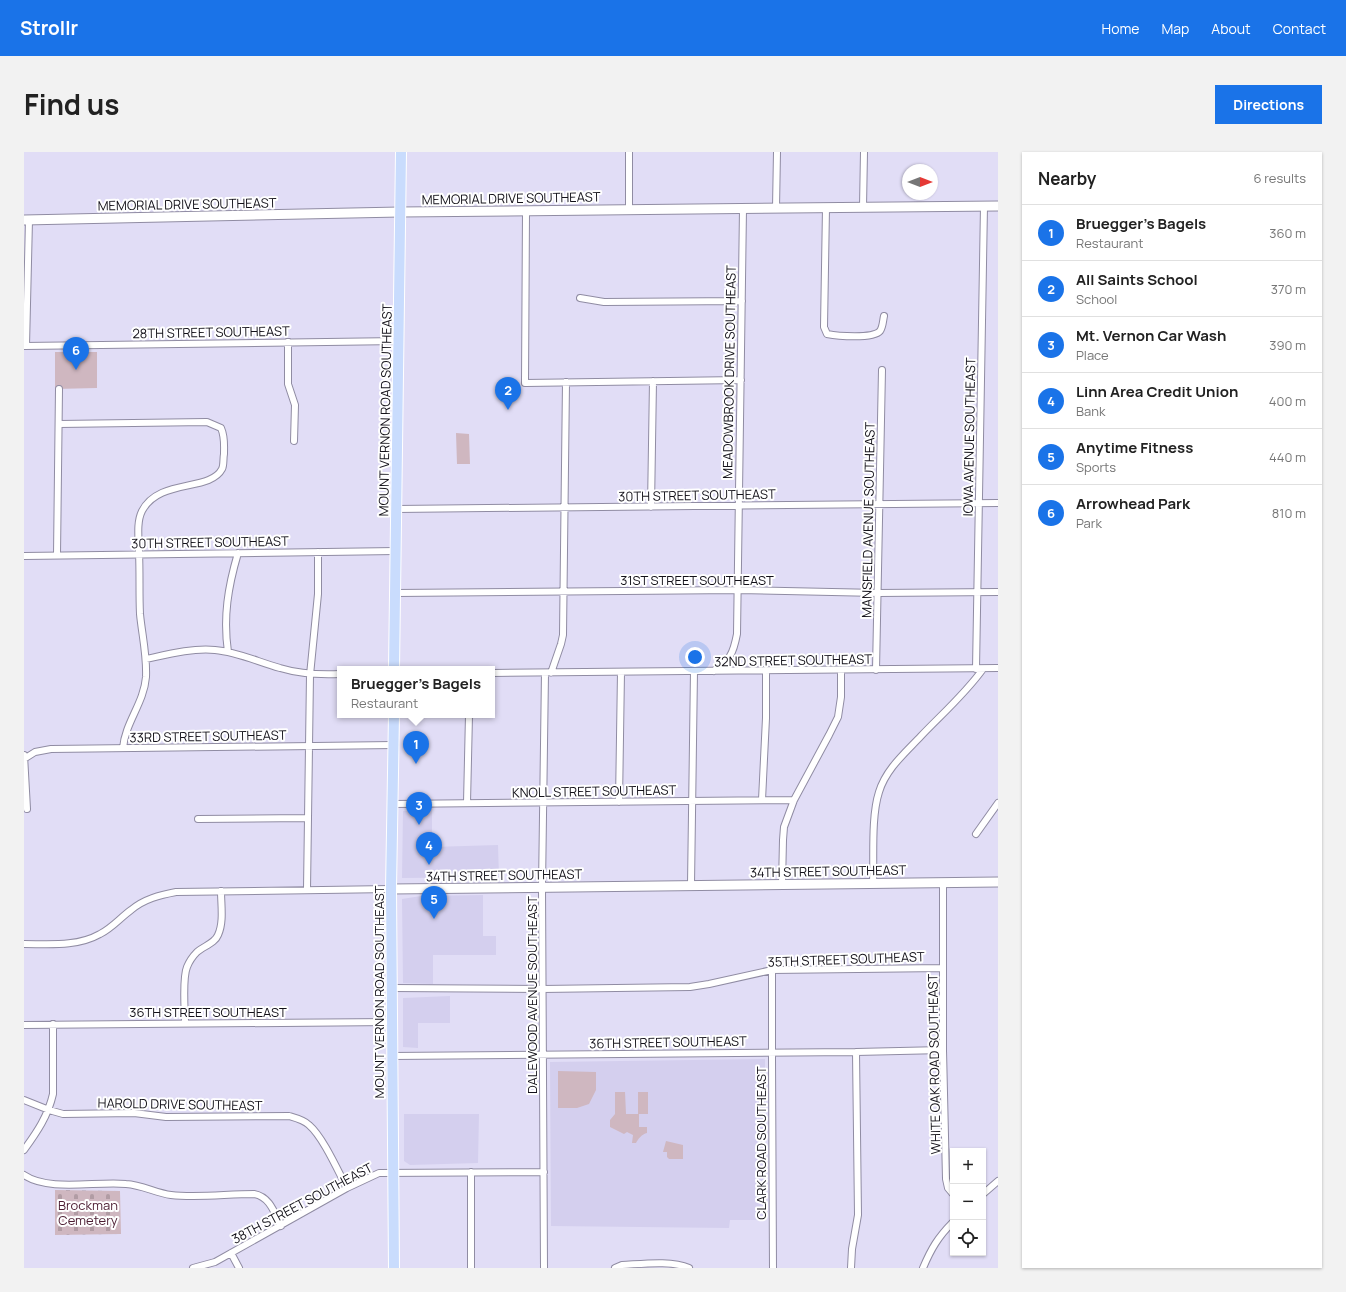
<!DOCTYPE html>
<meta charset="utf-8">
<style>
body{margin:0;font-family:Manrope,sans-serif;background:#f2f2f2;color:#222}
.controls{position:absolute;right:12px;bottom:12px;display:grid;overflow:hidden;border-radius:0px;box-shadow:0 1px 3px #0004}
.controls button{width:36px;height:36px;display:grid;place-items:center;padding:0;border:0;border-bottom:1px solid #e0e0e0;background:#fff;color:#222;font:20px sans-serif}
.compass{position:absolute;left:878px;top:12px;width:36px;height:36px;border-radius:50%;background:#fff;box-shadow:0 1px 3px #0004;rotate:90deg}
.you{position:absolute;left:671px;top:505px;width:14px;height:14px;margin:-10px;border:3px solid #fff;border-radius:50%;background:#1a73e8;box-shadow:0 0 0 6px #1a73e833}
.badge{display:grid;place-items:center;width:26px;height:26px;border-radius:50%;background:#1a73e8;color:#fff;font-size:13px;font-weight:700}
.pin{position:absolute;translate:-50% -33px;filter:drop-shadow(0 1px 2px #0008)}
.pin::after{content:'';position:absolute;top:21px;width:14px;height:12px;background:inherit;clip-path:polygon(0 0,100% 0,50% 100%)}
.popup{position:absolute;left:313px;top:514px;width:158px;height:52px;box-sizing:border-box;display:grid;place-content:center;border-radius:0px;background:#fff;filter:drop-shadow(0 1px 3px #0005);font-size:13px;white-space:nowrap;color:#767676}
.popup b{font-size:15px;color:#222}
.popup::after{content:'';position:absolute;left:50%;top:100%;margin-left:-8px;border:8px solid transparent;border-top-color:#fff}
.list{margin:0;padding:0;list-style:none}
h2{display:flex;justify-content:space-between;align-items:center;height:52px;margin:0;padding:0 16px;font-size:17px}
h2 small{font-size:13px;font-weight:400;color:#767676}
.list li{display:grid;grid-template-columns:26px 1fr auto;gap:12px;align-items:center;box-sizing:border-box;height:56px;padding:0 16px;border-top:1px solid #e0e0e0}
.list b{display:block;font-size:15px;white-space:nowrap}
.list p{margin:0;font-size:13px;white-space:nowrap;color:#767676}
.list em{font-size:13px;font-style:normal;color:#767676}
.icon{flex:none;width:22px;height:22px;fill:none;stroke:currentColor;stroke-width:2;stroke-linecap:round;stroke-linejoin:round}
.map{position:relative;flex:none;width:974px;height:1116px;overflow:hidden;border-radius:0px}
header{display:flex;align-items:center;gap:24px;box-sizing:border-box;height:56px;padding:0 20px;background:#1a73e8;color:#fff}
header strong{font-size:19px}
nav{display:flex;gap:22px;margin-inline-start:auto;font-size:14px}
.intro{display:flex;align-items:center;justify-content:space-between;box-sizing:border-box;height:96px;padding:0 24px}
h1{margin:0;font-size:28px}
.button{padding:10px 18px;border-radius:0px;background:#1a73e8;color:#fff;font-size:14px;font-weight:700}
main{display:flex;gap:24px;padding:0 24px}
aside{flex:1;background:#fff;border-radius:0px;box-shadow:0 1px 3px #0004}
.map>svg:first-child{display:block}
.built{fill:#d4cfee}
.green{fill:#cfb7c0}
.cemetery{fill:url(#cemetery-stones)}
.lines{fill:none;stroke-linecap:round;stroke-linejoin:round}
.street-casing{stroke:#908ca3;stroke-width:8}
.secondary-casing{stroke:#908ca3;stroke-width:11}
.primary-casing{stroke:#fff;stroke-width:12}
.street{stroke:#fff;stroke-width:6}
.secondary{stroke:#fff;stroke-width:9}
.primary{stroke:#c9dcfd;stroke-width:10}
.labels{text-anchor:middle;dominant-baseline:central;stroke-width:4;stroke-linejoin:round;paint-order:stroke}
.street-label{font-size:13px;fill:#131119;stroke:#fff}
.park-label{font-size:13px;fill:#4c1d32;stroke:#fff}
</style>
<header>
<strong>Strollr</strong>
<nav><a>Home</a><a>Map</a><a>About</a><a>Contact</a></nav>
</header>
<div class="intro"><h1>Find us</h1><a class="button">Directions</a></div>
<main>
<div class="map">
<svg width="974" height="1116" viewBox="0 0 974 1116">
<defs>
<pattern id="cemetery-stones" width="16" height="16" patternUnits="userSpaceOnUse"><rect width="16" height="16" fill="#cfb7c0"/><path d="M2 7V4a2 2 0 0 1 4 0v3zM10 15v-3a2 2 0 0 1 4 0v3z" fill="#b19ca4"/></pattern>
</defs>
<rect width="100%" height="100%" fill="#e1ddf6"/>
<path class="built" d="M 408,657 L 408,695 L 474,693 L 475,725 L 378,726 L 379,659 Z
M 459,743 L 459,784 L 472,784 L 472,803 L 409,803 L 409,832 L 379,831 L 378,747 L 397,744 Z
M 426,844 L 426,871 L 394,871 L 394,896 L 379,895 L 379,846 Z
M 741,907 L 741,1068 L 706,1068 L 705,1076 L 527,1074 L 526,910 Z
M 380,962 L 455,962 L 454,1011 L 386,1013 L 380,1009 Z"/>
<path class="green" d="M 31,200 L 73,200 L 73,236 L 31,237 Z
M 432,281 L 445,282 L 446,312 L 433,312 Z
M 534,919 L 572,920 L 572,938 L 565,952 L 553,956 L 534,956 Z
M 591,940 L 601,940 L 602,962 L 614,962 L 614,940 L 624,940 L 624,962 L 615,962 L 615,975 L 623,975 L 623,981 C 618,982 614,987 612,991 L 608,991 L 609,983 L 603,980 L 600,982 L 586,975 L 586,968 L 591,962 Z
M 642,989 L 659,993 L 659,1007 L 645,1007 L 643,1005 L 643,1000 L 639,1000 Z"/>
<path class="cemetery" d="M 31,1038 L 96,1039 L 97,1082 L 31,1083 Z"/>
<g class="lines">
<defs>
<path id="street" d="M 839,55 L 840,0
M 752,56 L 753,0
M 802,56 L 800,175 L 803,182 C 813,184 849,187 856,179 C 859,175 859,168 860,164
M 605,58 L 605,0
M 502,60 L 501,231 L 717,228
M 556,146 L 580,150 L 718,149
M 264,190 L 264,232 L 271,253 L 270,289
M 0,194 L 375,189
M 2,194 L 5,68
M 35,272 L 183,270 L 197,276 C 201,285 200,292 200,302 C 199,307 200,313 198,317 C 186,340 135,326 118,359 C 112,371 115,388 115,401 C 116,421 115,442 116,462 C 118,483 123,503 122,525 C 120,551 101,571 99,596
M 627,355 L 629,229
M 372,357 L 974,351
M 33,403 L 35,237
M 0,404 L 372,399
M 372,441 L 714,438 L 854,441 L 974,440
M 204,500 C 199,465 204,435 214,401
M 122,507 C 145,502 168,496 191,498 C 214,500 234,510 256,516 C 276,522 295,523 316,522
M 952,517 L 960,54
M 852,518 L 858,218
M 690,519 C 706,507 709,503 713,482 L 719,57
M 468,521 L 974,516
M 527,521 L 537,492 L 539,483 L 542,230
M 0,603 L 3,657
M 0,607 L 11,600 L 27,597 L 370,593
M 738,648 L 742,566 L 742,518
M 595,650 L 597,520
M 443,651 L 445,563
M 369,652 L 770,648
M 174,667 L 283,666
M 952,682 L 974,651
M 919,730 L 919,898 L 922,1027 L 924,1036 L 929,1042
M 849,731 C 850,704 847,665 855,640 C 862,617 881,601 897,584 C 918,562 941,542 959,517
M 758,732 L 759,688 L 760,675 L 770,648 L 805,583 L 814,565 L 817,545 L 817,518
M 667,733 L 670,519
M 283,738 L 286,523 L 294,442 L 294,400
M 0,792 C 25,792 53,795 76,782 C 88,776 96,766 107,758 C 120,747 136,743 152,740 L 367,737
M 748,818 L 748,907 L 749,1116
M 368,836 L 518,837 L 666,835 L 685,832 L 748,818 L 919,816
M 161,871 C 161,858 158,827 163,815 C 165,810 169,804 173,800 C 180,794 191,791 194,783 C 200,770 197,753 197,739
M 0,873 L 368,870
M 368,904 L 832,900 L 919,898
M 0,948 L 25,958 L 39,962 L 110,961 L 142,965 L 265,964 C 272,966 280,968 285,973 C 299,985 314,1019 323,1036
M 0,998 C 13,980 24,964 29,942 L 29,872
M 447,1020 L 447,1116
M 0,1023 C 25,1040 72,1029 102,1032 C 118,1033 132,1041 147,1043 C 173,1046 203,1042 230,1042 C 246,1045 250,1060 257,1074
M 959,1042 L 974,1029
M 207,1101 L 215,1116
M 169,1116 L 191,1110 L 323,1036 L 355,1021 L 520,1020
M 520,1116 L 518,735 L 521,521
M 591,1116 L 598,1113 C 618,1112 647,1108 665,1116
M 827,1116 L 828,1097 L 834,1063 L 832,900
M 899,1116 C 907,1097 914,1085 929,1070"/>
<path id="secondary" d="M 0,68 L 376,60 L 974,54
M 367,737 L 974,730"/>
<path id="primary" d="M 370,517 L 377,0
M 370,1116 L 367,737 L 370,563"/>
</defs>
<use href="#street" class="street-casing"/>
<use href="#secondary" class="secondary-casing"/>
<use href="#primary" class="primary-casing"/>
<use href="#street" class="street"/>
<use href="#secondary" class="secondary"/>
<use href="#primary" class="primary"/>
</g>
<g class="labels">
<g class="street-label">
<text transform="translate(487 46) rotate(-1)">MEMORIAL DRIVE SOUTHEAST</text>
<text transform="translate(163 52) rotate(-1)">MEMORIAL DRIVE SOUTHEAST</text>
<text transform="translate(187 180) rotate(-1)">28TH STREET SOUTHEAST</text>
<text transform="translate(705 220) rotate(-89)">MEADOWBROOK DRIVE SOUTHEAST</text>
<text transform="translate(361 258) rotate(-89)">MOUNT VERNON ROAD SOUTHEAST</text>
<text transform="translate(945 285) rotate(-89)">IOWA AVENUE SOUTHEAST</text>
<text transform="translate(673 343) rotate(-1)">30TH STREET SOUTHEAST</text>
<text transform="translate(844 368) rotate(-89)">MANSFIELD AVENUE SOUTHEAST</text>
<text transform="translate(186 390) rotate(-1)">30TH STREET SOUTHEAST</text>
<text x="673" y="428">31ST STREET SOUTHEAST</text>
<text transform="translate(769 508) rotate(-1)">32ND STREET SOUTHEAST</text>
<text transform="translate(184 584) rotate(-1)">33RD STREET SOUTHEAST</text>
<text transform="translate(570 639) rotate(-1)">KNOLL STREET SOUTHEAST</text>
<text transform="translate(804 719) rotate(-1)">34TH STREET SOUTHEAST</text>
<text transform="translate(480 723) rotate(-1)">34TH STREET SOUTHEAST</text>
<text transform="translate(822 807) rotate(-2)">35TH STREET SOUTHEAST</text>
<text transform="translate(355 840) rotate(-90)">MOUNT VERNON ROAD SOUTHEAST</text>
<text transform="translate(508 843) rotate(-90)">DALEWOOD AVENUE SOUTHEAST</text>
<text x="184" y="860">36TH STREET SOUTHEAST</text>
<text transform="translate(644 890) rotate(-1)">36TH STREET SOUTHEAST</text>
<text transform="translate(910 912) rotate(-91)">WHITE OAK ROAD SOUTHEAST</text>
<text transform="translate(156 952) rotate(1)">HAROLD DRIVE SOUTHEAST</text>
<text transform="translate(737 991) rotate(-90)">CLARK ROAD SOUTHEAST</text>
<text transform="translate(278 1051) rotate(-28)">38TH STREET SOUTHEAST</text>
</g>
<g class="park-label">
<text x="64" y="1053">Brockman<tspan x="64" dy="15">Cemetery</tspan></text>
</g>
</g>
</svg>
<div class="controls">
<button>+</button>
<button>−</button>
<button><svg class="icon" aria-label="locate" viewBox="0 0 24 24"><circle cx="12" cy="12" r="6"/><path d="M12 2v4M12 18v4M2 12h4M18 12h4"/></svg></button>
</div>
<svg class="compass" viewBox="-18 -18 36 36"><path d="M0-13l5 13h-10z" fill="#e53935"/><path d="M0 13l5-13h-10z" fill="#767676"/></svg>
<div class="you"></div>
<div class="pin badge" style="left:392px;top:612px">1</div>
<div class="popup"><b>Bruegger's Bagels</b>Restaurant</div>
<div class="pin badge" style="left:484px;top:258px">2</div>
<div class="pin badge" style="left:395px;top:673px">3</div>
<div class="pin badge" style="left:405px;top:713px">4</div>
<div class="pin badge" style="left:410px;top:767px">5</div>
<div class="pin badge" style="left:52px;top:218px">6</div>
</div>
<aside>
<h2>Nearby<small>6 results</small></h2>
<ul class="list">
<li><span class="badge">1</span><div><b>Bruegger's Bagels</b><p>Restaurant</p></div><em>360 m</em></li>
<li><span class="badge">2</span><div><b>All Saints School</b><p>School</p></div><em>370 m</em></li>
<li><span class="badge">3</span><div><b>Mt. Vernon Car Wash</b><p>Place</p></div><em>390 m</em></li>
<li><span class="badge">4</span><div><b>Linn Area Credit Union</b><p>Bank</p></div><em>400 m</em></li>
<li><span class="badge">5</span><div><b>Anytime Fitness</b><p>Sports</p></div><em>440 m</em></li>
<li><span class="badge">6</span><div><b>Arrowhead Park</b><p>Park</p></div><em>810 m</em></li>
</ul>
</aside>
</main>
